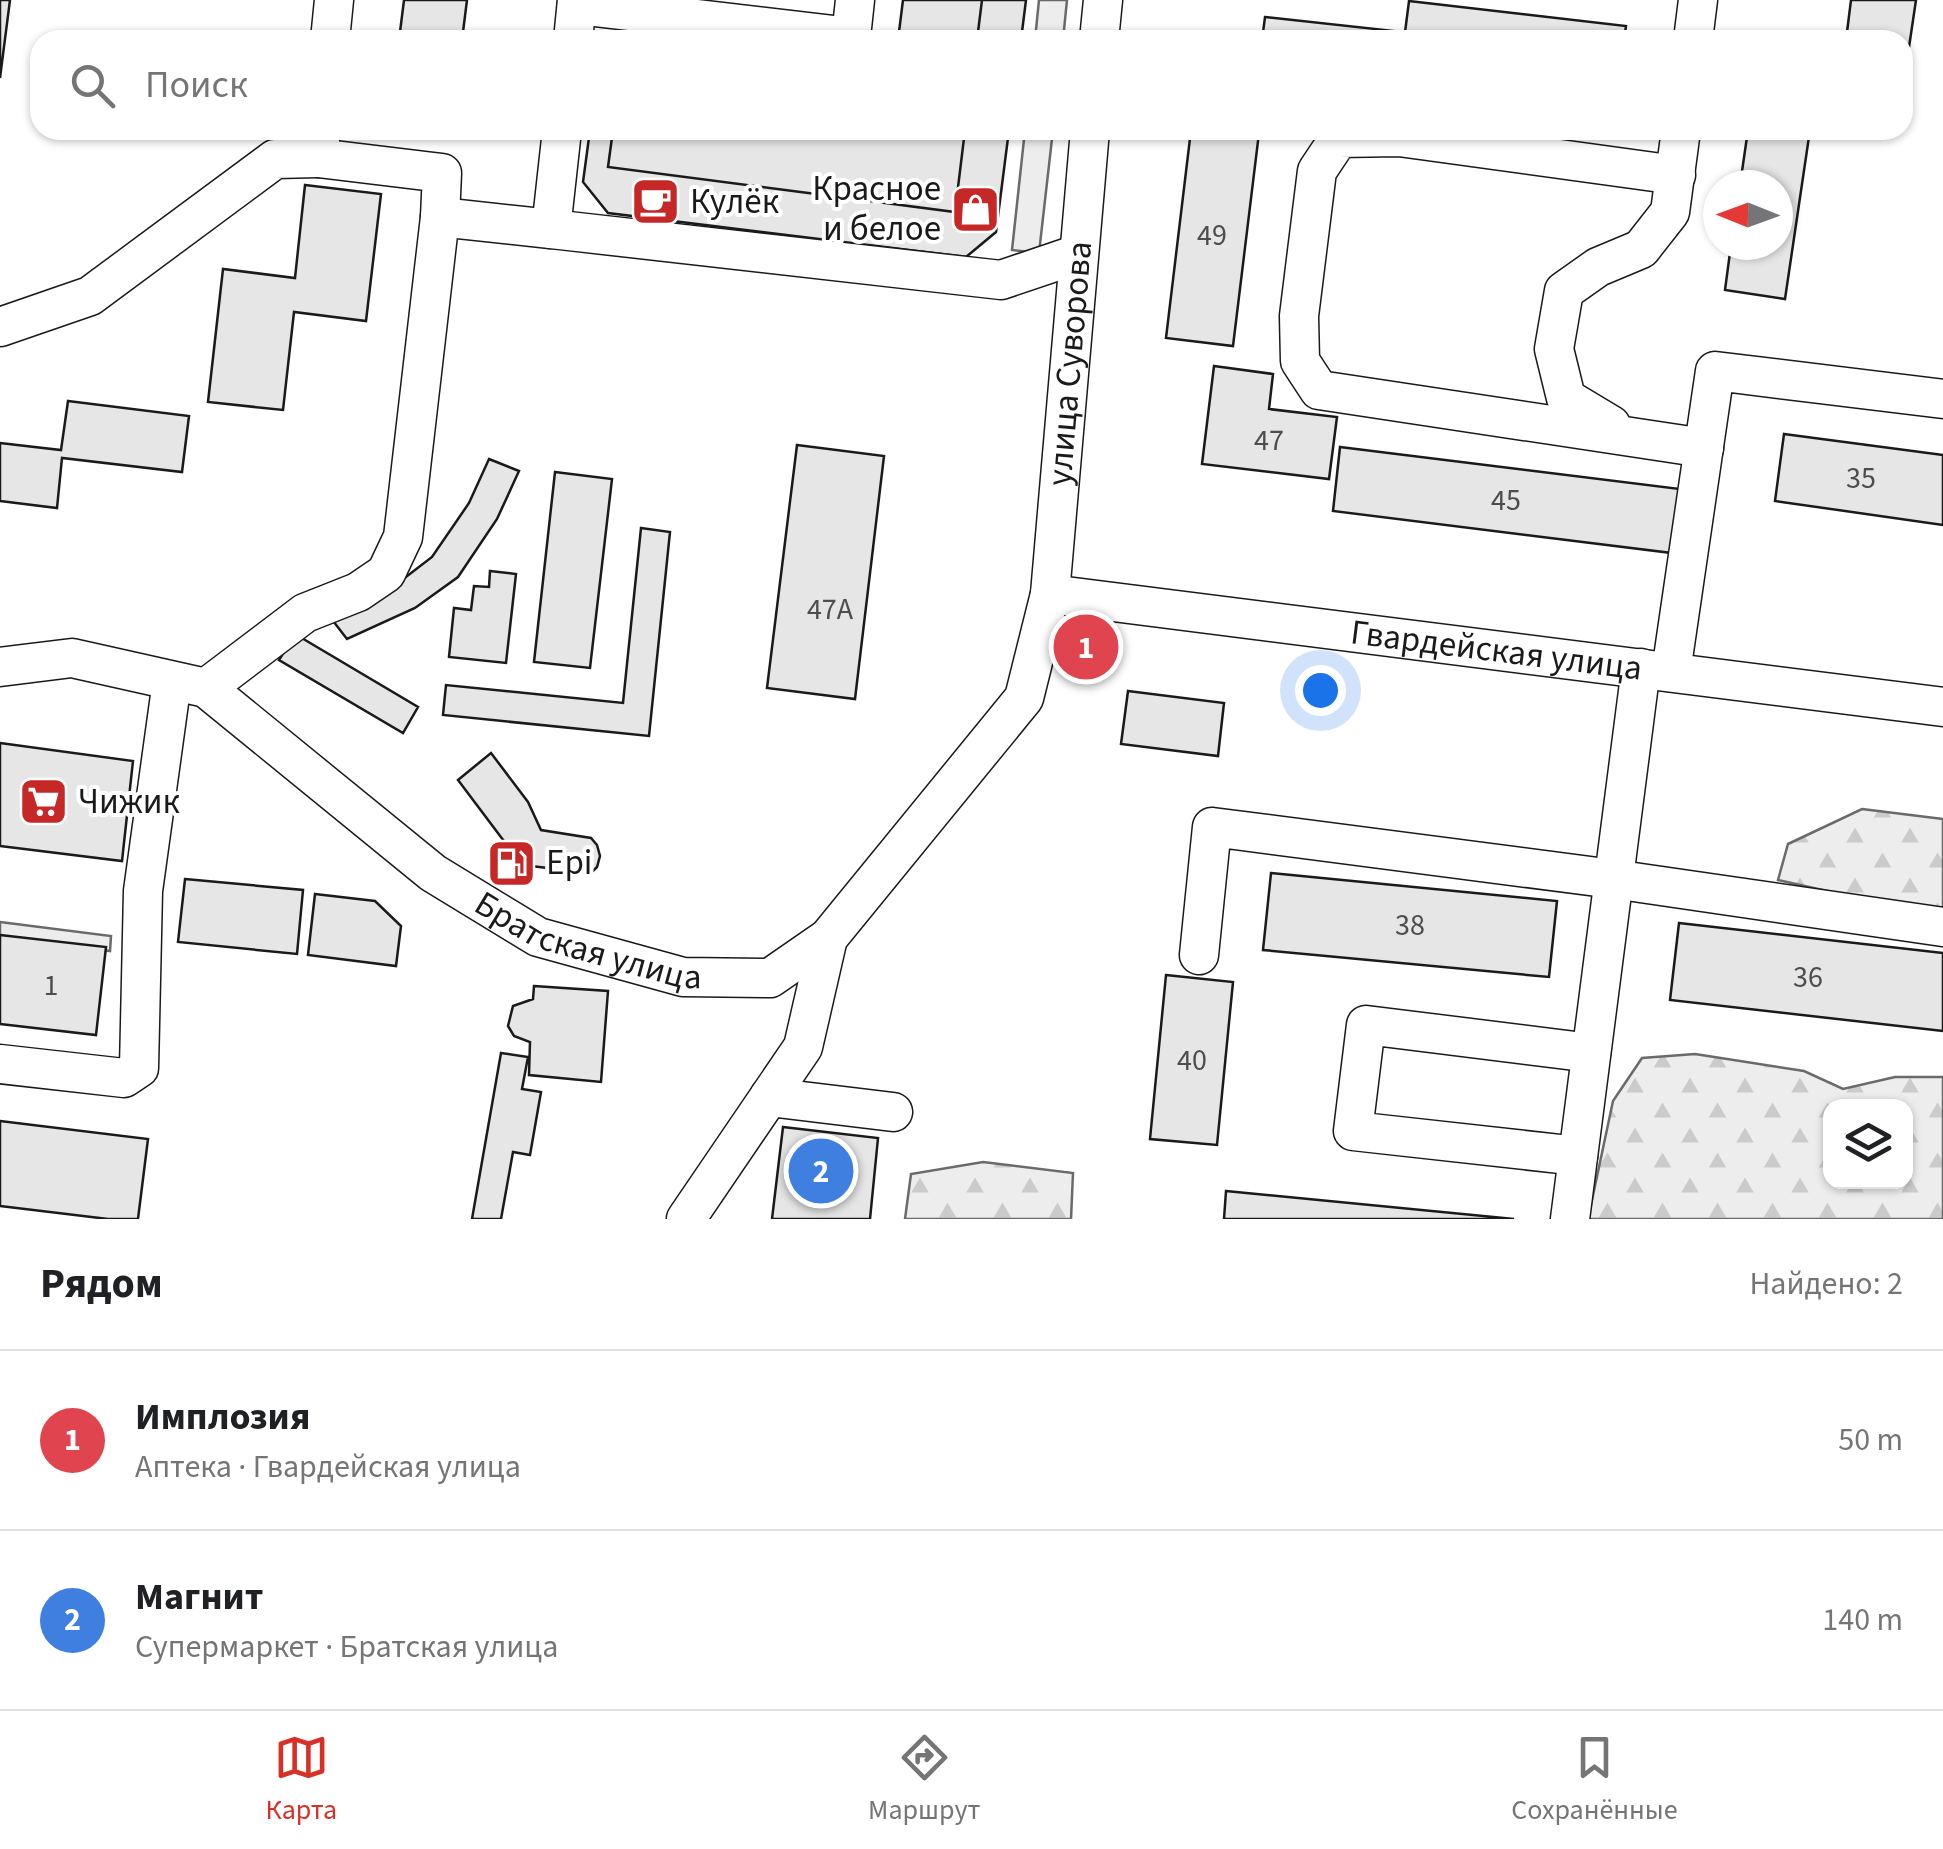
<!DOCTYPE html>
<html lang="ru">
<meta charset="utf-8">
<style>
body{margin:0;font-family:"Source Sans 3",sans-serif;background:#f2f2f2;color:#202124}
.controls{position:absolute;right:30px;bottom:30px;display:grid;overflow:hidden;border-radius:20px;box-shadow:0 2px 8px #0004}
.controls button{width:90px;height:90px;display:grid;place-items:center;padding:0;border:0;border-bottom:2px solid #e0e0e0;background:#fff;color:#202124;font:50px sans-serif}
.compass{position:absolute;left:1703px;top:170px;width:90px;height:90px;border-radius:50%;background:#fff;box-shadow:0 2px 8px #0004;rotate:271deg}
.you{position:absolute;left:1320px;top:690px;width:35px;height:35px;margin:-25px;border:8px solid #fff;border-radius:50%;background:#1a73e8;box-shadow:0 0 0 15px #1a73e833}
.badge{display:grid;place-items:center;width:65px;height:65px;border-radius:50%;background:#d93025;color:#fff;font-size:32px;font-weight:700}
.pin{position:absolute;translate:-50% -50%;border:5px solid #fff;box-shadow:0 2px 10px #0006}
.list{margin:0;padding:0;list-style:none}
h2{display:flex;justify-content:space-between;align-items:center;height:130px;margin:0;padding:0 40px;font-size:42px}
h2 small{font-size:32px;font-weight:400;color:#757577}
.list li{display:grid;grid-template-columns:65px 1fr auto;gap:30px;align-items:center;box-sizing:border-box;height:180px;padding:0 40px;border-top:2px solid #e0e0e0}
.list b{display:block;font-size:38px;white-space:nowrap}
.list p{margin:0;font-size:32px;white-space:nowrap;color:#757577}
.list em{font-size:32px;font-style:normal;color:#757577}
.icon{flex:none;width:55px;height:55px;fill:none;stroke:currentColor;stroke-width:2;stroke-linecap:round;stroke-linejoin:round}
.map{position:relative;flex:none;width:1943px;height:1219px;overflow:hidden}
.search{position:absolute;background:#fff;box-shadow:0 2px 8px #0004;left:30px;right:30px;top:30px;height:110px;display:flex;align-items:center;gap:25px;box-sizing:border-box;padding:0 35px;border-radius:30px;color:#757577;font-size:38px}
.sheet{height:490px;background:#fff}
nav{display:flex;justify-content:space-around;align-items:center;box-sizing:border-box;height:140px;border-top:2px solid #e0e0e0;background:#fff;font-size:28px;color:#757577}
nav a{display:grid;justify-items:center;gap:5px}
nav .on{color:#d93025}
.map>svg:first-child{display:block}
.forest{fill:url(#forest-firs);stroke:#6a6a6a;stroke-width:2.5;fill-rule:evenodd}
.built{fill:#ededed;stroke:#6a6a6a;stroke-width:2.5}
.building{fill:#e6e6e6;stroke:#1a1a1a;stroke-width:2.5}
.lines{fill:none;stroke-linecap:round;stroke-linejoin:round}
.minor-casing{stroke:#1a1a1a;stroke-width:41}
.minor{stroke:#fff;stroke-width:38}
.labels{text-anchor:middle;dominant-baseline:central;stroke-width:8;stroke-linejoin:round;paint-order:stroke}
.number-label{font-size:30px;fill:#4d4d4d}
.poi-label{font-size:35px;fill:#1a1a1a;stroke:#fff;text-anchor:start}
.street-label{font-size:35px;fill:#1a1a1a;stroke:#fff}
</style>
<div class="map">
<svg width="1943" height="1219" viewBox="0 0 1943 1219">
<defs>
<pattern id="forest-firs" width="22" height="20" patternUnits="userSpaceOnUse" patternTransform="scale(2.5)"><rect width="22" height="20" fill="#ededed"/><path d="M5 1l3.5 6h-7zM16 11l3.5 6h-7z" fill="#cbcbcb"/></pattern>
</defs>
<rect width="100%" height="100%" fill="#fff"/>
<path class="forest" d="M 1862,809 L 1943,819 L 1943,917 L 1778,880 L 1788,844 Z
M 1695,1054 L 1804,1071 L 1843,1089 L 1895,1077 L 1943,1077 L 1943,1219 L 1588,1219 L 1613,1101 L 1642,1058 ZM 1830,1106 L 1906,1106 L 1906,1182 L 1830,1182 Z
M 983,1162 L 1073,1173 L 1071,1219 L 905,1219 L 911,1174 Z"/>
<path class="built" d="M 1039,0 L 1067,0 L 1063,40 L 1035,40 Z
M 1025,130 L 1053,130 L 1039,253 L 1012,250 Z
M 0,922 L 111,936 L 110,951 L 0,937 Z"/>
<path class="building" d="M 0,0 L 10,0 L 0,78 Z
M 404,0 L 467,0 L 462,40 L 399,40 Z
M 903,0 L 982,0 L 977,40 L 898,40 Z
M 982,0 L 1026,0 L 1021,40 L 977,40 Z
M 1851,0 L 1916,0 L 1908,54 L 1903,53 L 1903,40 L 1846,40 Z
M 1409,1 L 1626,26 L 1624,40 L 1404,40 Z
M 1265,17 L 1394,31 L 1393,40 L 1262,40 Z
M 590,130 L 613,130 L 608,167 L 955,212 L 965,130 L 1009,130 L 996,232 L 966,257 L 608,213 L 583,182 Z
M 613,130 L 965,130 L 955,212 L 608,167 Z
M 1191,130 L 1259,133 L 1233,346 L 1166,338 Z
M 1748,130 L 1810,130 L 1785,299 L 1725,290 L 1731,245 L 1778,245 L 1778,185 L 1740,185 Z
M 305,185 L 381,194 L 366,321 L 294,312 L 283,410 L 208,402 L 223,269 L 295,278 Z
M 1214,366 L 1273,374 L 1269,409 L 1337,417 L 1329,479 L 1202,464 Z
M 68,401 L 189,416 L 182,472 L 62,458 L 57,508 L 0,501 L 0,443 L 61,450 Z
M 1784,434 L 1943,455 L 1943,525 L 1775,501 Z
M 797,445 L 884,456 L 855,699 L 767,688 Z
M 1340,447 L 1680,489 L 1672,553 L 1333,511 Z
M 489,459 L 519,471 L 497,519 L 458,577 L 415,608 L 347,639 L 330,617 L 393,587 L 432,557 L 469,503 Z
M 555,472 L 612,479 L 590,668 L 534,662 Z
M 641,528 L 670,532 L 649,736 L 443,715 L 446,685 L 623,703 Z
M 490,571 L 516,574 L 506,663 L 449,657 L 454,608 L 471,610 L 474,586 L 489,587 Z
M 295,634 L 418,707 L 403,733 L 279,660 Z
M 1128,691 L 1224,703 L 1218,756 L 1121,744 Z
M 0,743 L 133,761 L 122,861 L 0,846 Z
M 491,753 L 528,802 L 541,830 L 591,838 L 597,845 L 600,856 L 597,867 L 591,873 L 522,865 L 458,780 Z
M 1271,873 L 1557,901 L 1549,977 L 1263,950 Z
M 185,879 L 303,890 L 297,954 L 178,942 Z
M 315,894 L 375,901 L 401,926 L 396,966 L 308,955 Z
M 1679,923 L 1943,953 L 1943,1031 L 1670,1000 Z
M 0,935 L 106,947 L 96,1035 L 0,1024 Z
M 1166,975 L 1233,982 L 1217,1145 L 1150,1139 Z
M 534,986 L 608,991 L 601,1082 L 529,1075 L 530,1042 L 514,1036 L 508,1026 L 513,1006 L 533,999 Z
M 501,1053 L 528,1057 L 522,1089 L 541,1092 L 530,1155 L 513,1152 L 501,1219 L 472,1219 Z
M 0,1121 L 148,1139 L 138,1219 L 108,1219 L 0,1206 Z
M 783,1127 L 878,1138 L 870,1219 L 772,1219 Z
M 1226,1191 L 1514,1219 L 1224,1219 Z"/>
<g class="lines">
<defs>
<g id="minor">
<path d="M 577,5 L 851,37 L 855,0"/>
<path d="M 330,40 L 334,0"/>
<path d="M 573,40 L 577,0"/>
<path d="M 1099,40 L 1103,0"/>
<path d="M 1693,40 L 1698,0"/>
<path d="M 318,158 L 442,173 L 440,217"/>
<path d="M 1676,175 L 1399,137 L 1339,138 L 1317,171 L 1299,316 L 1300,361 L 1319,390 L 1704,448"/>
<path d="M 551,229 L 1001,280 L 1078,254"/>
<path d="M 0,327 L 90,296 L 275,159 L 318,158 L 321,130"/>
<path d="M 1611,425 L 1566,398 L 1554,349 L 1564,291 L 1598,267 L 1641,249 L 1670,212 L 1681,130"/>
<path id="s1" d="M 1050,594 L 1943,707"/>
<path id="s2" d="M 0,667 L 72,658 L 206,688 L 433,873 L 538,937 L 683,977 L 770,978 L 828,938 L 1024,698 L 1050,594 L 1090,130"/>
<path d="M 1671,672 L 1715,371 L 1943,399"/>
<path d="M 206,688 L 305,613 L 358,592 L 386,573 L 403,537 L 440,217 L 551,229 L 562,130"/>
<path d="M 1199,955 L 1212,827 L 1613,879 L 1943,927"/>
<path d="M 0,1064 L 124,1078 L 139,1068 L 143,891 L 172,681"/>
<path d="M 769,1097 L 893,1112"/>
<path d="M 1578,1156 L 1353,1131 L 1366,1025 L 1591,1053"/>
<path d="M 686,1219 L 803,1047 L 828,938"/>
<path d="M 1570,1219 L 1641,668"/>
</g>
</defs>
<use href="#minor" class="minor-casing"/>
<use href="#minor" class="minor"/>
</g>
<defs>
<symbol id="cafe-square" viewBox="-11 -11 22 22"><rect x="-9" y="-9" width="18" height="18" rx="4" fill="#c62828" stroke="#fff"/><path d="M-5.5-4.5H6V0H3Q3 3.5 0 3.5H-2.5Q-5.5 3.5-5.5 0ZM3-3.2v2h1.7v-2ZM-6 4.5H4V6H-6Z" fill="#fff"/></symbol>
<symbol id="shop-square" viewBox="-11 -11 22 22"><rect x="-9" y="-9" width="18" height="18" rx="4" fill="#c62828" stroke="#fff"/><path d="M-5-2.5h2.3a2.7 3.5 0 0 1 5.4 0H5L5.5 6h-11ZM-1.5-2.5h3a1.5 2.3 0 0 0-3 0Z" fill="#fff"/></symbol>
<symbol id="supermarket-square" viewBox="-11 -11 22 22"><rect x="-9" y="-9" width="18" height="18" rx="4" fill="#c62828" stroke="#fff"/><path d="M-6-5.5h2.5l.6 2H6L4.5 2H-2.5L-4.4-4H-6ZM-1.5 3.2a1.3 1.3 0 1 0 .1 0ZM3 3.2a1.3 1.3 0 1 0 .1 0Z" fill="#fff"/></symbol>
<symbol id="fuel-square" viewBox="-11 -11 22 22"><rect x="-9" y="-9" width="18" height="18" rx="4" fill="#c62828" stroke="#fff"/><path d="M-5.5-6h7V0h2V4h1.3V-2.5L3-4.5l.8-.8L6-3V5H2.5V1h-1V6h-7ZM-4.2-4.7v3.2H.2V-4.7Z" fill="#fff"/></symbol>
</defs>
<g fill-rule="evenodd">
<use href="#cafe-square" x="628" y="174" width="55" height="55"/>
<use href="#shop-square" x="948" y="182" width="55" height="55"/>
<use href="#supermarket-square" x="16" y="774" width="55" height="55"/>
<use href="#fuel-square" x="484" y="836" width="55" height="55"/>
</g>
<g class="labels">
<g class="number-label">
<text x="1212" y="235">49</text>
<text x="1269" y="440">47</text>
<text x="1861" y="478">35</text>
<text x="1506" y="500">45</text>
<text x="830" y="609">47А</text>
<text x="1410" y="925">38</text>
<text x="1808" y="977">36</text>
<text x="51" y="985">1</text>
<text x="1192" y="1060">40</text>
</g>
<g class="poi-label">
<text x="941" y="189" text-anchor="end">Красное<tspan x="941" dy="40">и белое</tspan></text>
<text x="690" y="202">Кулёк</text>
<text x="78" y="802">Чижик</text>
<text x="546" y="863">Epi</text>
</g>
<g class="street-label">
<text stroke="none"><textPath href="#s2" startOffset="1582">улица Суворова</textPath></text>
<text stroke="none"><textPath href="#s1" startOffset="450">Гвардейская улица</textPath></text>
<text stroke="none"><textPath href="#s2" startOffset="675">Братская улица</textPath></text>
</g>
</g>
</svg>
<div class="controls">
<button><svg class="icon" aria-label="layers" viewBox="0 0 24 24"><path d="M12 4l9 5-9 5-9-5zM3 14l9 5 9-5"/></svg></button>
</div>
<svg class="compass" viewBox="-18 -18 36 36"><path d="M0-13l5 13h-10z" fill="#e53935"/><path d="M0 13l5-13h-10z" fill="#757577"/></svg>
<div class="you"></div>
<div class="pin badge" style="left:1086px;top:647px;background:#e0444e">1</div>
<div class="pin badge" style="left:821px;top:1171px;background:#3f7fe0">2</div>
<div class="search"><svg class="icon" aria-label="search" viewBox="0 0 24 24"><circle cx="10" cy="10" r="6"/><path d="M15 15l6 6"/></svg>Поиск</div>
</div>
<section class="sheet">
<h2>Рядом<small>Найдено: 2</small></h2>
<ul class="list">
<li><span class="badge" style="background:#e0444e">1</span><div><b>Имплозия</b><p>Аптека · Гвардейская улица</p></div><em>50 m</em></li>
<li><span class="badge" style="background:#3f7fe0">2</span><div><b>Магнит</b><p>Супермаркет · Братская улица</p></div><em>140 m</em></li>
</ul>
</section>
<nav>
<a class="on"><svg class="icon" aria-label="map" viewBox="0 0 24 24"><path d="M3 6l6-2 6 2 6-2v14l-6 2-6-2-6 2zM9 4v14M15 6v14"/></svg>Карта</a>
<a><svg class="icon" aria-label="directions" viewBox="0 0 24 24"><path d="M12 3l9 9-9 9-9-9zM9 14v-3h6M13 9l2 2-2 2"/></svg>Маршрут</a>
<a><svg class="icon" aria-label="saved" viewBox="0 0 24 24"><path d="M7 4h10v16l-5-4-5 4z"/></svg>Сохранённые</a>
</nav>
